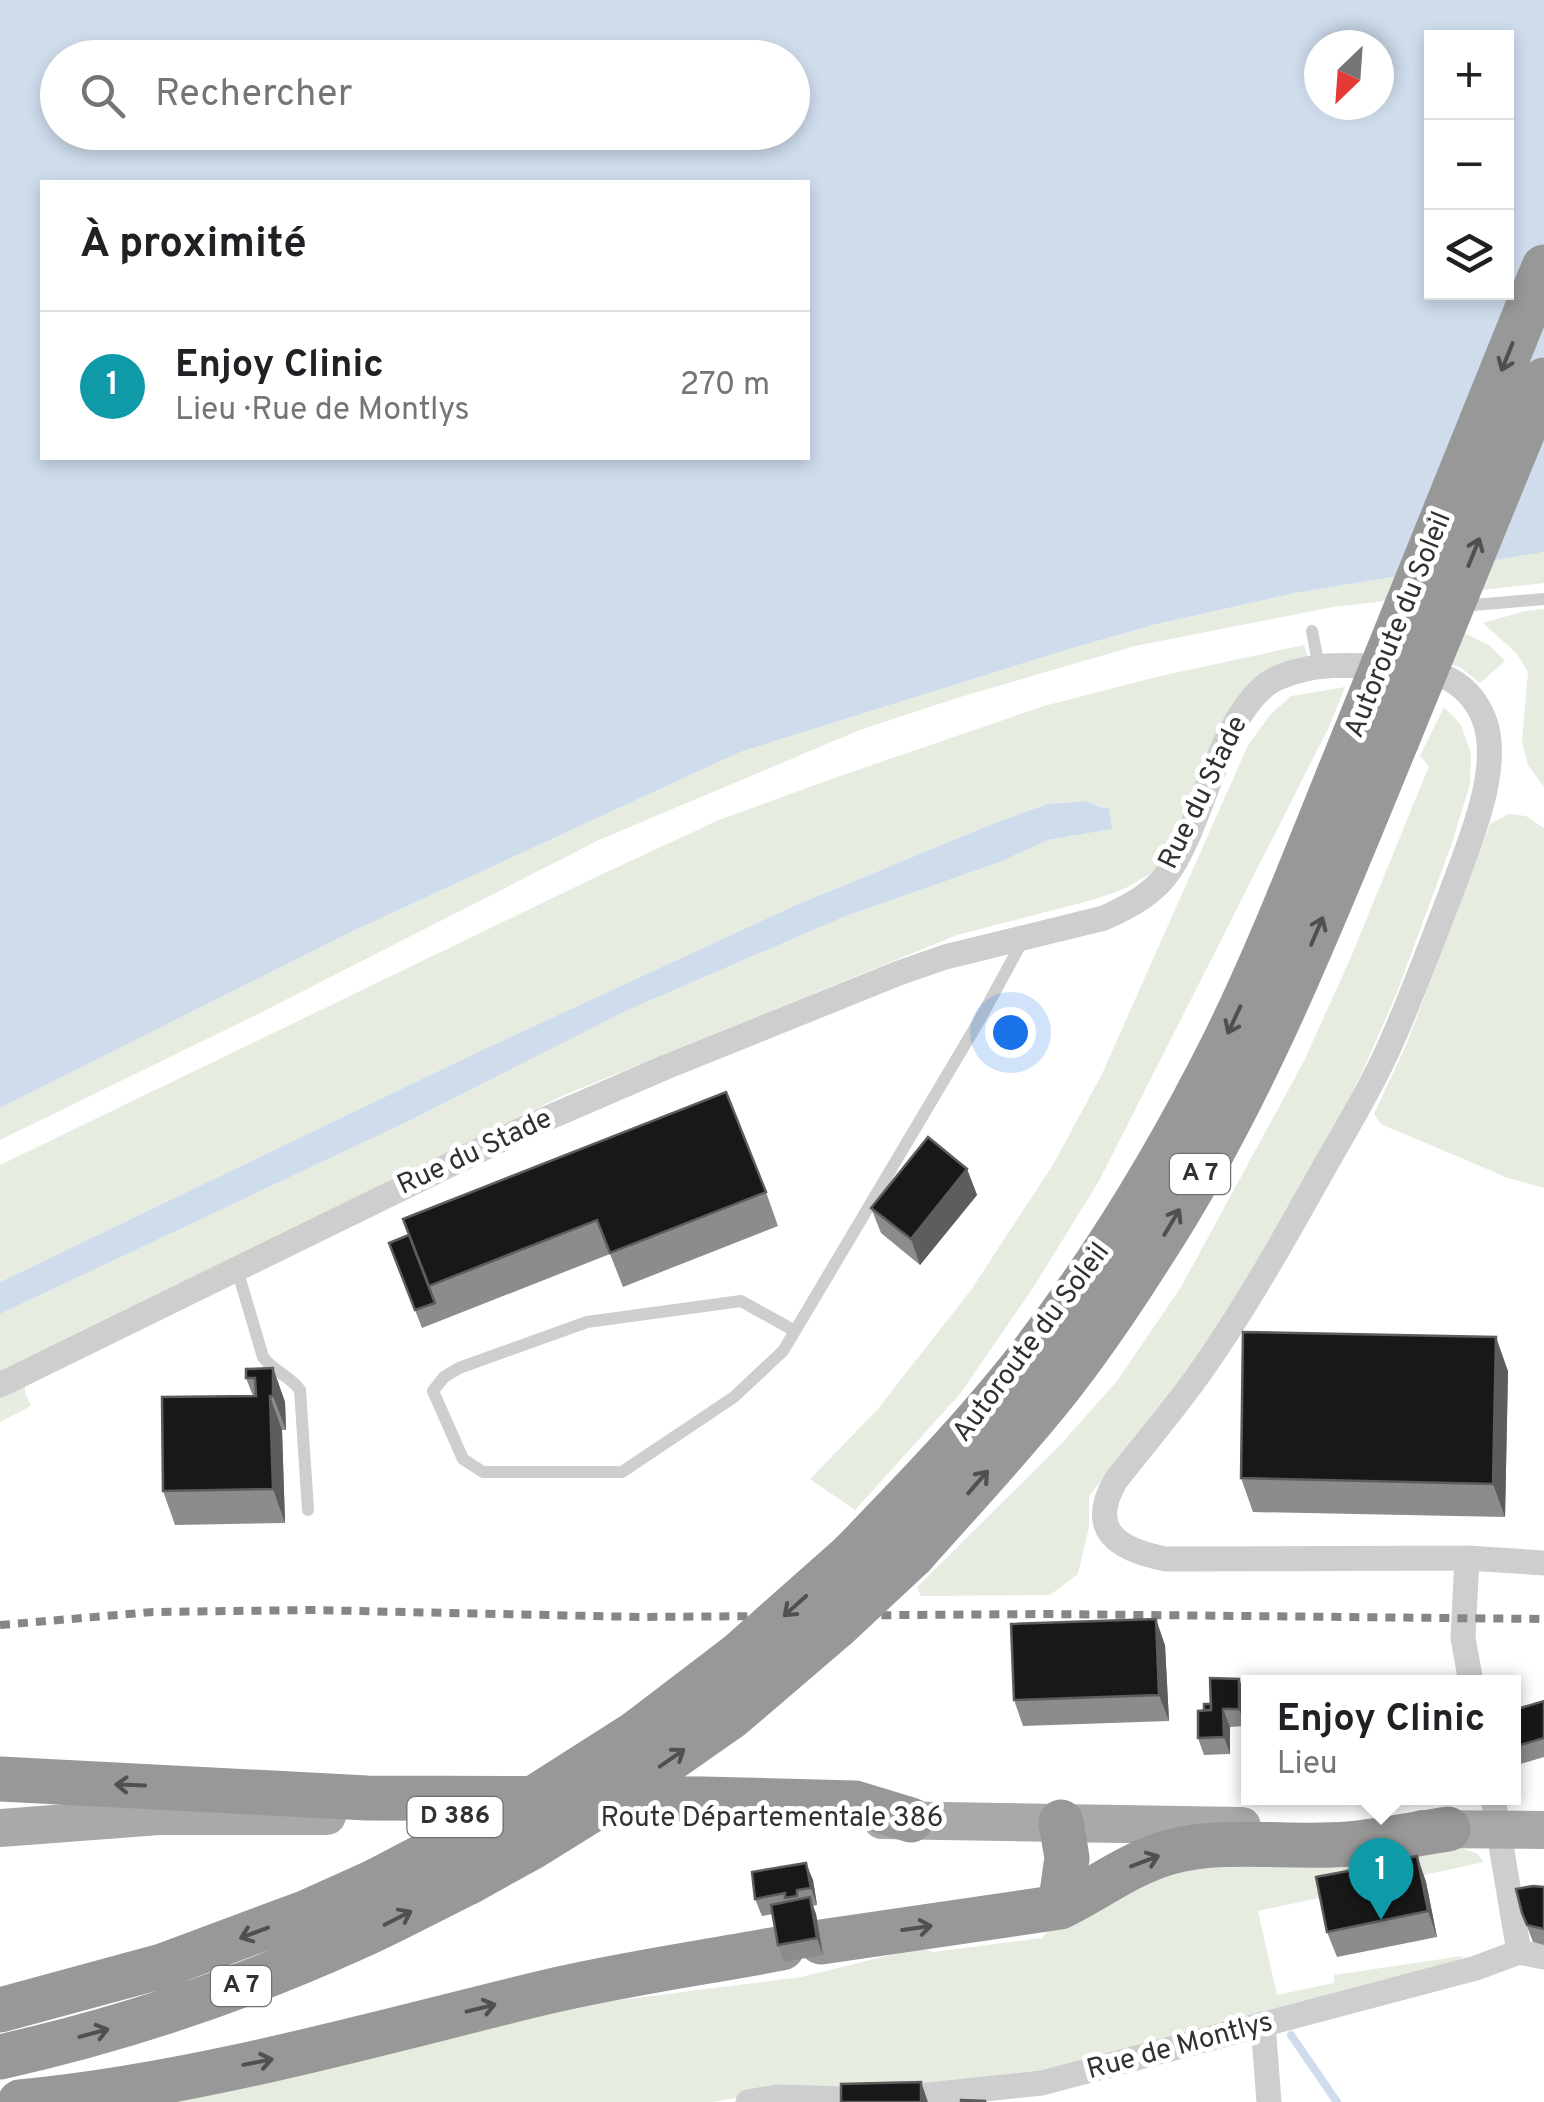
<!DOCTYPE html>
<html lang="fr">
<meta charset="utf-8">
<style>
body{margin:0;font-family:Overpass,sans-serif;background:#f2f2f2;color:#202124}
.controls{position:absolute;right:30px;top:30px;display:grid;overflow:hidden;border-radius:0px;box-shadow:0 5px 15px #0003}
.controls button{width:90px;height:90px;display:grid;place-items:center;padding:0;border:0;border-bottom:2px solid #e0e0e0;background:#fff;color:#202124;font:50px sans-serif}
.compass{position:absolute;left:1304px;top:30px;width:90px;height:90px;border-radius:50%;background:#fff;box-shadow:0 5px 15px #0003;rotate:205deg}
.you{position:absolute;left:1010px;top:1032px;width:35px;height:35px;margin:-25px;border:8px solid #fff;border-radius:50%;background:#1a73e8;box-shadow:0 0 0 15px #1a73e833}
.badge{display:grid;place-items:center;width:65px;height:65px;border-radius:50%;background:#1a73e8;color:#fff;font-size:32px;font-weight:700}
.pin{position:absolute;translate:-50% -82px;filter:drop-shadow(0 2px 5px #0008)}
.pin::after{content:'';position:absolute;top:52px;width:35px;height:30px;background:inherit;clip-path:polygon(0 0,100% 0,50% 100%)}
.popup{position:absolute;left:1241px;top:1675px;width:280px;height:130px;box-sizing:border-box;display:grid;place-content:center;border-radius:0px;background:#fff;filter:drop-shadow(0 2px 8px #0005);font-size:32px;white-space:nowrap;color:#757577}
.popup b{font-size:38px;color:#202124}
.popup::after{content:'';position:absolute;left:50%;top:100%;margin-left:-20px;border:20px solid transparent;border-top-color:#fff}
.list{margin:0;padding:0;list-style:none}
h2{display:flex;justify-content:space-between;align-items:center;height:130px;margin:0;padding:0 40px;font-size:42px}
h2 small{font-size:32px;font-weight:400;color:#757577}
.list li{display:grid;grid-template-columns:65px 1fr auto;gap:30px;align-items:center;box-sizing:border-box;height:150px;padding:0 40px;border-top:2px solid #e0e0e0}
.list b{display:block;font-size:38px;white-space:nowrap}
.list p{margin:0;font-size:32px;white-space:nowrap;color:#757577}
.list em{font-size:32px;font-style:normal;color:#757577}
.icon{flex:none;width:55px;height:55px;fill:none;stroke:currentColor;stroke-width:2;stroke-linecap:round;stroke-linejoin:round}
.map{position:relative;flex:none;width:1544px;height:2102px;overflow:hidden}
.search{position:absolute;background:#fff;box-shadow:0 5px 15px #0003;left:40px;top:40px;width:770px;height:110px;display:flex;align-items:center;gap:25px;box-sizing:border-box;padding:0 35px;border-radius:55px;color:#757577;font-size:38px}
.panel{position:absolute;background:#fff;box-shadow:0 5px 15px #0003;left:40px;top:180px;width:770px;height:280px;border-radius:0px}
.map>svg:first-child{display:block}
.green{fill:#e6ede0}
.water{fill:#cedcec;fill-rule:evenodd}
.lines{fill:none;stroke-linecap:round;stroke-linejoin:round}
.stream{stroke:#cedcec;stroke-width:8}
.lane{stroke:#cecece;stroke-width:12}
.street{stroke:#cecece;stroke-width:25}
.primary{stroke:#a9a9a9;stroke-width:38}
.highway{stroke:#989898;stroke-width:45}
.rail{stroke:#868686;stroke-width:8;stroke-dasharray:10 8;stroke-linecap:butt}
.highway-bridge{stroke:#989898;stroke-width:45}
.wall{fill:#8c8c8c}
.shaded-wall{fill:#5d5d5d}
.building{fill:#181818;stroke:#5d5d5d;stroke-width:2.5}
.oneway{stroke:#505050}
.labels{text-anchor:middle;dominant-baseline:central;stroke-width:10;stroke-linejoin:round;paint-order:stroke}
.shield{fill:#fff;stroke:#6f6f6f;stroke-width:2.5}
.shield-label{font-size:25px;font-weight:bold;fill:#313131}
.street-label{font-size:28px;fill:#313131;stroke:#fff}
</style>
<div class="map">
<svg width="1544" height="2102" viewBox="0 0 1544 2102">
<rect width="100%" height="100%" fill="#fff"/>
<path class="green" d="M 1544,552 L 1544,583 L 1333,607 L 1135,646 L 957,698 L 860,730 L 599,840 L 258,1014 L 0,1140 L 0,1108 L 351,932 L 740,752 L 1069,649 L 1157,624 L 1295,593 Z
M 1544,609 L 1544,787 L 1528,765 L 1522,741 L 1528,672 L 1517,654 L 1483,623 L 1525,611 Z
M 1461,631 L 1490,646 L 1505,661 L 1480,683 L 1461,668 L 1445,662 Z
M 1304,645 L 1309,659 L 1284,665 L 1172,849 L 1155,871 L 1124,889 L 1096,899 L 957,935 L 562,1096 L 25,1363 L 25,1393 L 31,1406 L 0,1422 L 0,1314 L 411,1120 L 628,1010 L 846,916 L 1000,862 L 1048,840 L 1111,829 L 1109,808 L 1104,808 L 1087,801 L 1047,804 L 987,826 L 794,906 L 478,1052 L 0,1282 L 0,1165 L 598,876 L 719,820 L 840,776 L 1044,706 L 1160,676 Z
M 1345,687 L 1329,727 L 1099,1181 L 1033,1288 L 960,1394 L 855,1510 L 810,1479 L 877,1410 L 971,1290 L 1054,1163 L 1102,1074 L 1248,745 L 1270,715 L 1291,696 Z
M 1444,707 L 1461,725 L 1471,753 L 1470,784 L 1452,843 L 1396,995 L 1363,1070 L 1313,1170 L 1192,1367 L 1089,1496 L 1089,1527 L 1078,1574 L 1050,1595 L 921,1596 L 917,1587 L 1062,1443 L 1117,1381 L 1181,1287 L 1304,1061 L 1351,957 L 1429,766 L 1420,756 Z
M 1509,814 L 1526,816 L 1544,828 L 1544,1188 L 1508,1178 L 1381,1124 L 1374,1114 L 1407,1043 L 1490,824 Z
M 1456,1846 L 1478,1854 L 1484,1862 L 1258,1911 L 1277,1995 L 1334,1983 L 1334,1975 L 1462,1956 L 1463,1960 L 1039,2074 L 920,2087 L 799,2087 L 713,2102 L 155,2102 L 588,2004 L 801,1977 L 919,1948 L 933,1952 L 1042,1938 L 1052,1926 L 1163,1867 Z"/>
<path class="water" d="M 0,0 L 1544,0 L 1544,552 L 1295,593 L 1157,624 L 1069,649 L 740,752 L 351,932 L 0,1108 ZM 1432,38 L 1506,38 L 1506,292 L 1432,292 ZM 1319,45 L 1379,45 L 1379,105 L 1319,105 ZM 58,58 L 792,58 L 792,132 L 58,132 ZM 42,182 L 808,182 L 808,458 L 42,458 Z
M 1087,801 L 1103,808 L 1109,808 L 1112,829 L 1048,840 L 1000,862 L 846,916 L 628,1010 L 411,1120 L 0,1314 L 0,1282 L 478,1052 L 794,906 L 987,826 L 1047,804 Z"/>
<g class="lines">
<path class="stream" d="M 1291,2035 L 1337,2102"/>
<path class="lane" d="M 1462,606 L 1544,599
M 1312,631 L 1319,667
M 237,1269 L 263,1357 C 273,1371 290,1376 300,1390 L 308,1510
M 741,1301 L 795,1331 L 783,1351 L 734,1397 L 622,1472 L 483,1472 L 463,1459 L 433,1391 L 444,1377 L 459,1368 L 587,1322 Z
M 795,1331 L 979,1021 L 1023,940"/>
<path class="street" d="M 0,1385 L 527,1127 L 666,1067 L 899,973 L 945,957 L 1104,918 C 1130,906 1154,894 1170,870 C 1205,817 1217,724 1267,684 C 1275,678 1292,672 1302,670 C 1329,663 1357,666 1385,666 C 1427,668 1466,674 1484,719 C 1503,768 1468,846 1451,893 C 1430,947 1410,1002 1386,1054 C 1367,1095 1343,1134 1321,1173 C 1284,1239 1247,1305 1204,1367 C 1177,1406 1145,1443 1116,1480 C 1086,1531 1119,1550 1166,1559 L 1467,1558 L 1544,1563
M 1467,1558 L 1463,1638 L 1471,1682
M 1493,1798 L 1519,1952
M 1263,2024 L 1269,2102
M 748,2102 L 777,2097 L 881,2100 L 1042,2083 L 1476,1968 L 1519,1952 L 1544,1957"/>
<path class="primary" d="M 882,1820 L 1242,1826
M 0,1828 L 159,1816 L 327,1816
M 1422,1829 L 1544,1830"/>
<path class="highway" d="M 852,1554 C 910,1494 968,1434 1020,1369 C 1099,1269 1167,1157 1224,1043 C 1273,944 1312,839 1354,737
M 913,1555 C 960,1502 1009,1450 1053,1395 C 1089,1350 1122,1301 1153,1252 C 1256,1093 1325,914 1397,740
M 636,1733 L 737,1656
M 0,1779 L 367,1798 L 703,1799 L 855,1803 L 911,1820
M 1060,1907 L 1067,1858 L 1061,1822
M 821,1942 L 1060,1907 C 1097,1889 1130,1863 1170,1852 C 1226,1837 1291,1849 1348,1844 C 1382,1841 1415,1834 1448,1829
M 0,2010 L 162,1966 L 307,1912 L 376,1881
M 0,2057 C 121,2030 238,1991 351,1940 C 391,1923 430,1901 469,1882
M 20,2102 C 197,2085 369,2035 542,1993 C 621,1974 702,1963 782,1948"/>
<path class="rail" d="M 0,1625 L 153,1612 L 311,1610 L 640,1617 L 1045,1614 L 1544,1619"/>
<path class="highway-bridge" d="M 1354,737 L 1544,267
M 1397,740 L 1544,380
M 737,1656 L 852,1554
M 376,1881 L 534,1798 L 636,1733
M 469,1882 L 534,1846 L 645,1777 L 732,1716 L 836,1627 L 913,1555"/>
</g>
<path class="wall" d="M 967,1169 L 977,1195 L 920,1265 L 881,1233 L 871,1208 Z
M 766,1192 L 778,1226 L 623,1287 L 610,1254 L 422,1328 L 389,1243 Z
M 273,1368 L 285,1402 L 286,1430 L 282,1430 L 285,1523 L 175,1525 L 163,1491 L 253,1396 L 246,1378 Z
M 1508,1371 L 1505,1517 L 1253,1512 L 1241,1478 Z
M 1165,1645 L 1169,1721 L 1023,1726 L 1014,1700 Z
M 1239,1679 L 1246,1696 L 1245,1726 L 1230,1727 L 1230,1754 L 1204,1755 L 1198,1738 L 1204,1710 Z
M 1544,1701 L 1544,1757 L 1517,1765 L 1514,1755 L 1514,1710 Z
M 1417,1856 L 1426,1882 L 1437,1937 L 1337,1957 L 1327,1932 L 1371,1873 L 1390,1869 Z
M 813,1880 L 817,1905 L 813,1906 L 816,1914 L 823,1955 L 784,1962 L 778,1945 L 773,1914 L 762,1916 L 755,1899 Z
M 1544,1887 L 1544,1945 L 1533,1942 L 1522,1913 Z"/>
<path class="shaded-wall" d="M 967,1169 L 977,1195 L 920,1265 L 911,1239 Z
M 1496,1337 L 1508,1371 L 1505,1517 L 1493,1484 Z
M 273,1368 L 285,1402 L 286,1430 L 273,1396 Z
M 270,1396 L 282,1430 L 285,1523 L 273,1489 Z
M 1156,1619 L 1165,1645 L 1169,1721 L 1159,1695 Z
M 1239,1679 L 1246,1696 L 1245,1726 L 1239,1709 Z
M 1223,1709 L 1230,1727 L 1230,1754 L 1224,1737 Z
M 1417,1856 L 1426,1882 L 1437,1937 L 1428,1911 Z
M 806,1863 L 813,1880 L 817,1905 L 811,1888 Z
M 810,1897 L 816,1914 L 823,1955 L 817,1938 Z
M 921,2082 L 928,2102 L 921,2102 Z"/>
<path class="building" d="M 726,1092 L 766,1192 L 610,1253 L 597,1220 L 429,1286 L 403,1219 Z
M 928,1137 L 967,1169 L 911,1239 L 871,1208 Z
M 409,1235 L 435,1303 L 415,1310 L 389,1243 Z
M 1243,1332 L 1496,1337 L 1493,1484 L 1241,1478 Z
M 273,1368 L 273,1396 L 270,1396 L 273,1489 L 163,1491 L 162,1397 L 256,1396 L 255,1378 L 246,1378 L 246,1369 Z
M 1156,1619 L 1159,1695 L 1014,1700 L 1011,1624 Z
M 1210,1678 L 1239,1679 L 1239,1709 L 1223,1709 L 1224,1737 L 1198,1738 L 1198,1711 L 1211,1710 Z
M 1544,1701 L 1544,1738 L 1514,1747 L 1514,1710 Z
M 1204,1704 L 1211,1704 L 1211,1710 L 1204,1710 Z
M 1417,1856 L 1428,1911 L 1327,1932 L 1316,1877 L 1369,1867 L 1370,1873 L 1390,1869 L 1396,1860 Z
M 806,1863 L 811,1888 L 797,1890 L 797,1896 L 785,1898 L 785,1893 L 755,1899 L 752,1872 Z
M 1533,1886 L 1544,1887 L 1544,1929 L 1527,1925 L 1522,1913 L 1516,1889 Z
M 810,1897 L 817,1938 L 778,1945 L 771,1905 Z
M 921,2082 L 921,2102 L 841,2102 L 841,2084 Z
M 961,2100 L 985,2101 L 985,2102 L 961,2102 Z"/>
<defs><path id="oneway-shaft" d="M-6 0H5M1.5-3L5.5 0L1.5 3" fill="none" stroke-width="1.6" stroke-linecap="round" stroke-linejoin="round" transform="scale(2.5)"/></defs>
<g class="oneway">
<use href="#oneway-shaft" transform="translate(1507 357) rotate(112)"/>
<use href="#oneway-shaft" transform="translate(1474 552) rotate(-68)"/>
<use href="#oneway-shaft" transform="translate(1317 931) rotate(-67)"/>
<use href="#oneway-shaft" transform="translate(1234 1020) rotate(115)"/>
<use href="#oneway-shaft" transform="translate(1172 1222) rotate(-59)"/>
<use href="#oneway-shaft" transform="translate(978 1482) rotate(-49)"/>
<use href="#oneway-shaft" transform="translate(795 1606) rotate(138)"/>
<use href="#oneway-shaft" transform="translate(672 1758) rotate(-35)"/>
<use href="#oneway-shaft" transform="translate(130 1785) rotate(-178)"/>
<use href="#oneway-shaft" transform="translate(1145 1861) rotate(-21)"/>
<use href="#oneway-shaft" transform="translate(398 1918) rotate(-27)"/>
<use href="#oneway-shaft" transform="translate(917 1928) rotate(-8)"/>
<use href="#oneway-shaft" transform="translate(254 1933) rotate(159)"/>
<use href="#oneway-shaft" transform="translate(481 2008) rotate(-14)"/>
<use href="#oneway-shaft" transform="translate(94 2033) rotate(-15)"/>
<use href="#oneway-shaft" transform="translate(258 2062) rotate(-11)"/>
</g>
<g class="labels">
<g class="shield">
<rect x="1170" y="1154" width="60" height="40" rx="8"/>
<rect x="407.5" y="1797" width="95" height="40" rx="8"/>
<rect x="211" y="1966" width="60" height="40" rx="8"/>
</g>
<g class="shield-label">
<text x="1200" y="1174">A 7</text>
<text x="455" y="1817">D 386</text>
<text x="241" y="1986">A 7</text>
</g>
<g class="street-label">
<text transform="translate(1399 625) rotate(-68)">Autoroute du Soleil</text>
<text transform="translate(1204 793) rotate(-64)">Rue du Stade</text>
<text transform="translate(475 1153) rotate(-25)">Rue du Stade</text>
<text transform="translate(1032 1343) rotate(-53)">Autoroute du Soleil</text>
<text x="772" y="1819">Route Départementale 386</text>
<text transform="translate(1180 2047) rotate(-15)">Rue de Montlys</text>
</g>
</g>
</svg>
<div class="controls">
<button>+</button>
<button>−</button>
<button><svg class="icon" aria-label="layers" viewBox="0 0 24 24"><path d="M12 4l9 5-9 5-9-5zM3 14l9 5 9-5"/></svg></button>
</div>
<svg class="compass" viewBox="-18 -18 36 36"><path d="M0-13l5 13h-10z" fill="#e53935"/><path d="M0 13l5-13h-10z" fill="#757577"/></svg>
<div class="you"></div>
<div class="pin badge" style="left:1381px;top:1920px;background:#0f9aa8">1</div>
<div class="popup"><b>Enjoy Clinic</b>Lieu</div>
<div class="search"><svg class="icon" aria-label="search" viewBox="0 0 24 24"><circle cx="10" cy="10" r="6"/><path d="M15 15l6 6"/></svg>Rechercher</div>
<section class="panel">
<h2>À proximité<small></small></h2>
<ul class="list">
<li><span class="badge" style="background:#0f9aa8">1</span><div><b>Enjoy Clinic</b><p>Lieu · Rue de Montlys</p></div><em>270 m</em></li>
</ul>
</section>
</div>
